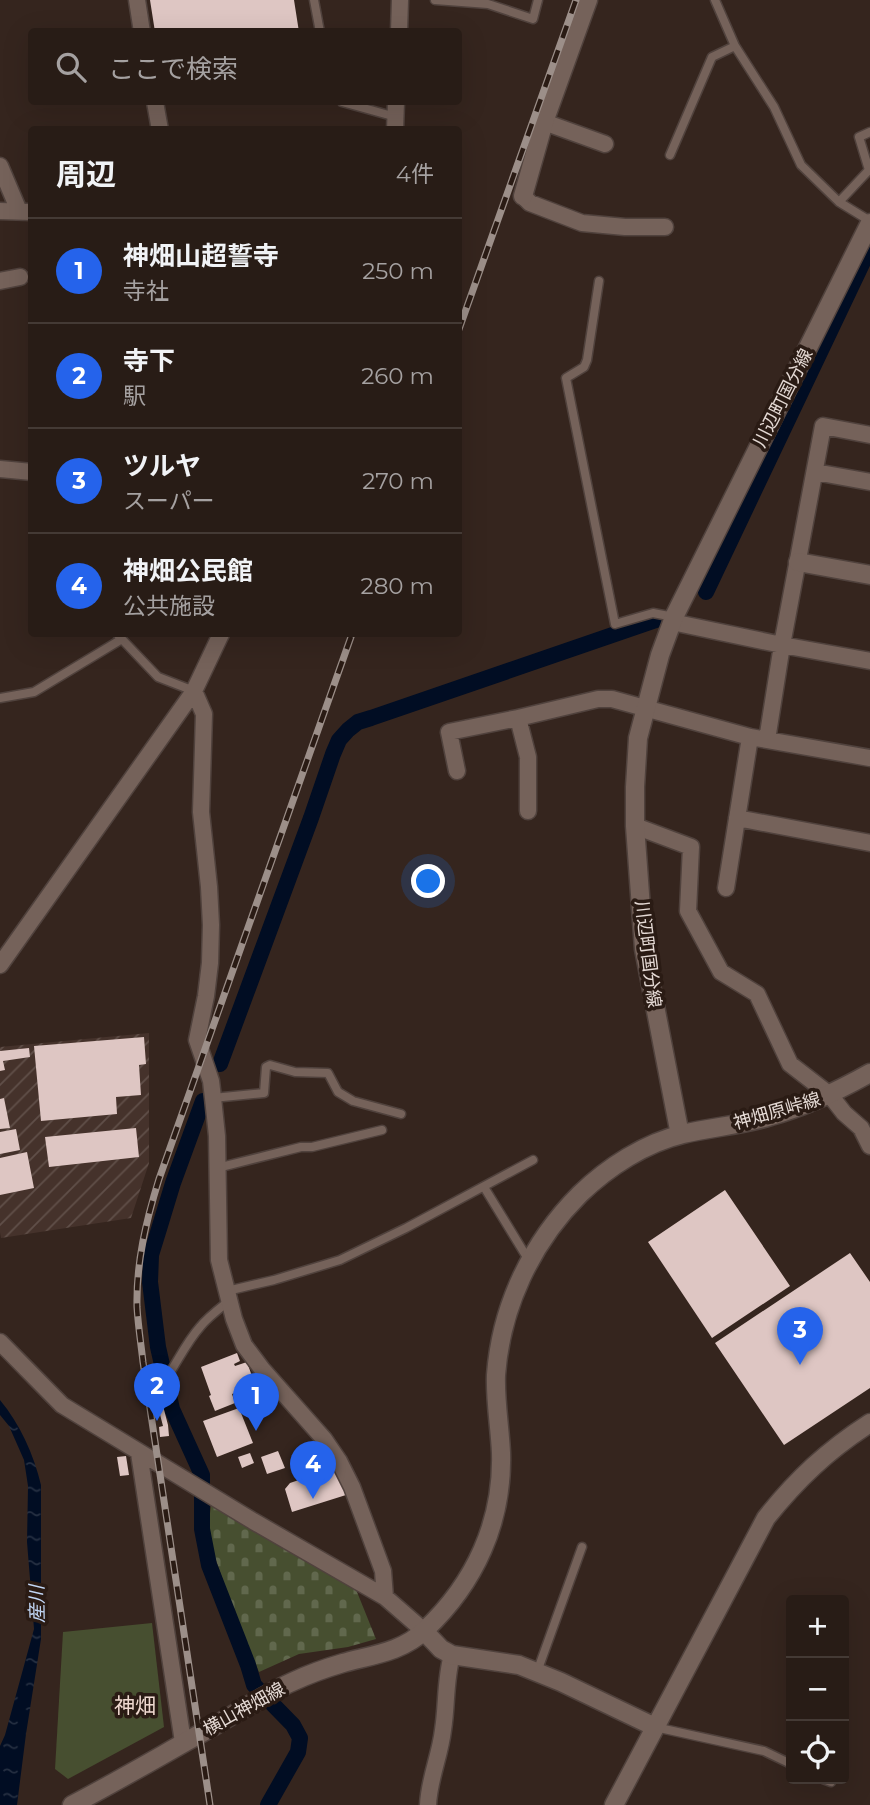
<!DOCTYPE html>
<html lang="ja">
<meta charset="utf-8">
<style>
body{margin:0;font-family:Montserrat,"Noto Sans JP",sans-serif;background:#30251f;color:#f1f3f6}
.controls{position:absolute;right:21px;bottom:21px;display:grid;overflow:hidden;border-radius:7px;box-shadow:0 7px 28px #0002}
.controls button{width:63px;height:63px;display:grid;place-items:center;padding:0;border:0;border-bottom:2px solid #443a35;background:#281c16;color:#f1f3f6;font:35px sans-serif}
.you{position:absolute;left:429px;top:882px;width:24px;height:24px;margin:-18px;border:5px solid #fff;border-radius:50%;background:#1a73e8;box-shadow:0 0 0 10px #1a73e833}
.badge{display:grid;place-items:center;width:46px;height:46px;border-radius:50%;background:#2563eb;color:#fff;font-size:23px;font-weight:700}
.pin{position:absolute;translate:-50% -58px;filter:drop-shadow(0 2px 4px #0008)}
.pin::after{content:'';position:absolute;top:37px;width:24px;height:21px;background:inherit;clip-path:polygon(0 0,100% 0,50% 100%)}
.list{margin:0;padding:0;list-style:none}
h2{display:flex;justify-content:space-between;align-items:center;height:91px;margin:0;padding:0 28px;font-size:30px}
h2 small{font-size:23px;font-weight:400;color:#a5a1a1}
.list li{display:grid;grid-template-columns:46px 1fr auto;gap:21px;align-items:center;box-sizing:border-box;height:105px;padding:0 28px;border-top:2px solid #443a35}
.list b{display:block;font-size:26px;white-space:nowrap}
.list p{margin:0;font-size:23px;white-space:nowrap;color:#a5a1a1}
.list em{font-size:23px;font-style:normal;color:#a5a1a1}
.icon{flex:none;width:38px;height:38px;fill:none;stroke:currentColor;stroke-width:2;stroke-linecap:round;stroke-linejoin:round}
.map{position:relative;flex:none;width:870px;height:1805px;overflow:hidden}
.search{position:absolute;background:#281c16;box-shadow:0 7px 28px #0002;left:28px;top:28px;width:434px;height:77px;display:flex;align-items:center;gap:18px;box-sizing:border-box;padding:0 24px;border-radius:7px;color:#a5a1a1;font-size:26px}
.panel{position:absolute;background:#281c16;box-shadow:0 7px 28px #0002;left:28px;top:126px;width:434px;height:511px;border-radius:7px}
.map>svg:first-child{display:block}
.industrial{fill:url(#industrial-furrows)}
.cemetery{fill:url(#cemetery-stones)}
.pitch{fill:#474f30}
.water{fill:url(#water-ripples)}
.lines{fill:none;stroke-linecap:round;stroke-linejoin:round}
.canal{stroke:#010d23;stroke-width:16}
.building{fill:#dec6c3}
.service-casing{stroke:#50423d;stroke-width:11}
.minor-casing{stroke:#50423d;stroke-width:19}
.tertiary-casing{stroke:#50423d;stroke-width:21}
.service{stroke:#75625a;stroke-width:8}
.minor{stroke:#75625a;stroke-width:16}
.tertiary{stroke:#75625a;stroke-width:18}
.rail-casing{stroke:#9c8f89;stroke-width:7}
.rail{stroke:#2a1b14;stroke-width:4.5;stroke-dasharray:13;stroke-linecap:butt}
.labels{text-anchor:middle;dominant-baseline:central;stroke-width:7;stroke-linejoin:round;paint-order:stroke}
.street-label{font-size:18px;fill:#e5dad5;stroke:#2a1b14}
.water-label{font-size:19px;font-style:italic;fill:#c2d7f6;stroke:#2a1b14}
.quarter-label{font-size:21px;fill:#efd9d0;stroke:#2a1b14}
</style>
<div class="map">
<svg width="870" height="1805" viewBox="0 0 870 1805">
<defs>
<pattern id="industrial-furrows" width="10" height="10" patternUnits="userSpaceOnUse" patternTransform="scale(1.75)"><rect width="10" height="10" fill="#45322b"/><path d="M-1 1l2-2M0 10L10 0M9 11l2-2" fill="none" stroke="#604f49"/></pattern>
<pattern id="cemetery-stones" width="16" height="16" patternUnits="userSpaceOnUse" patternTransform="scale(1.75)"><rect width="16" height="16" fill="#474f30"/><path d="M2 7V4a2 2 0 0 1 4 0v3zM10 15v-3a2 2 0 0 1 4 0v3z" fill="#61684d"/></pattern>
<pattern id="water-ripples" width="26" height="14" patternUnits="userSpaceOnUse" patternTransform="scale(1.75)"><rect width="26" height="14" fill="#010d23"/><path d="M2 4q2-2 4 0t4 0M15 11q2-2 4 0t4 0" fill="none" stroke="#263042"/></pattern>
</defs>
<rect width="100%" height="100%" fill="#35251e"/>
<path class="industrial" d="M 149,1033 L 149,1163 L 131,1218 L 1,1238 L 0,1232 L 0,1047 Z"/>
<path class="cemetery" d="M 211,1505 L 355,1587 L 376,1639 L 348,1647 L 299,1654 L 259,1672 L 237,1620 L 212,1549 L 209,1522 Z"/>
<path class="pitch" d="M 152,1623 L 164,1727 L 68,1779 L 55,1769 L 63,1632 Z"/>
<path class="water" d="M 0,1400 C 20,1424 34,1455 41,1485 L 41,1639 L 26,1734 L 17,1805 L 0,1805 L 0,1746 L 5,1735 L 34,1629 L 27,1542 L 28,1486 L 24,1460 L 9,1426 L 0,1415 Z"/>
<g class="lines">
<path class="canal" d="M 706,592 L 870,247
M 220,1064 L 311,818 L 333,754 L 339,740 L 348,730 L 358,722 L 371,718 L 656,620
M 203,1101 L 173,1183 L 159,1229 L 151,1255 L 150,1282 L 158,1347 L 172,1409 L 202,1475 L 202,1529 L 209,1565 L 248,1665 L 254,1685 L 293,1725 L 300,1738 L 298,1752 L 268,1805"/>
</g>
<path class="building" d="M 150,0 L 294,0 L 299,32 L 155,32 Z
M 144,1037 L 146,1064 L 139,1065 L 141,1095 L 116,1097 L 117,1114 L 41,1121 L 34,1046 Z
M 29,1048 L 30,1057 L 3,1061 L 5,1070 L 0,1071 L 0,1051 Z
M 4,1098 L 10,1128 L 0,1129 L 0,1099 Z
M 136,1128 L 139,1157 L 49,1167 L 45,1137 Z
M 16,1129 L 20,1150 L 0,1154 L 0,1132 Z
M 27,1152 L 34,1188 L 0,1195 L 0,1158 Z
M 725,1190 L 790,1286 L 712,1338 L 648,1242 Z
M 850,1253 L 870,1282 L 870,1388 L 784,1445 L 715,1343 Z
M 237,1353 L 240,1361 L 234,1364 L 235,1366 L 247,1362 L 254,1382 L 246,1384 L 248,1388 L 232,1394 L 235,1403 L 215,1411 L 209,1396 L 211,1395 L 201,1367 Z
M 162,1402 L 168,1425 L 169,1436 L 160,1437 L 159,1427 L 163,1426 L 157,1403 Z
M 239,1408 L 253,1443 L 217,1457 L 203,1421 Z
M 278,1451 L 285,1468 L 267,1474 L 261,1457 Z
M 250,1453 L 254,1463 L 242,1468 L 238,1457 Z
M 126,1456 L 129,1475 L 120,1476 L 117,1457 Z
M 337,1467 L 346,1495 L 292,1512 L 285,1489 L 290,1483 Z"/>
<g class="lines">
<defs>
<path id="service" d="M 314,0 L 320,32
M 435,0 L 488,4 L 533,19 L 538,0
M 735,46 L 774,107 L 801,165 L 839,202 L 870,221
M 342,102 L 396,117
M 670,155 L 712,57 L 735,46 L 715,0
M 839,202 L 869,170 L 859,137 L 870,132
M 599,281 L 587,360 L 584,367 L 566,378 L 615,624 L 653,613 L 674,617
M 117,634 L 158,677 L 194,691
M 0,698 L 34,692 L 122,639
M 213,1098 L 264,1093 L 266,1067 L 270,1065 L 295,1072 L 328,1073 L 338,1092 L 353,1101 L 401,1114
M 217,1168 L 301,1147 L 312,1147 L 382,1130
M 484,1187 L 528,1259
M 227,1291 L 274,1280 L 340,1260 L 406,1228 L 533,1160
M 160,1387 C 175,1368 184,1345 200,1327 C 208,1317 219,1309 229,1301
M 537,1672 L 582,1547
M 655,1727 L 764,1751 L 791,1764
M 823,1779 L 831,1782"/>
<path id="minor" d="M 137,0 L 142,32
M 399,32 L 400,0
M 155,102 L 160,130
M 544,122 L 605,144
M 395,130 L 396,102
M 0,166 L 19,211
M 523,196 L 530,203 L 582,223 L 625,227 L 665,227
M 0,211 L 32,212
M 0,281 L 20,277
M 0,469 L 32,472
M 815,472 L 870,482
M 672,622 L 782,645 L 870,661
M 194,691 L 204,714 L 201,812 L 209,887 L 211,925 L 210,963 L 206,996 L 197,1040 L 211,1081 L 213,1098 L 217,1136 L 219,1260 L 234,1319 L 244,1345 L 262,1369 L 324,1439 L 339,1461 L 352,1487 L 383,1571 L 385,1597
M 518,718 L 528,757 L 528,811
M 767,740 L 782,645 L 823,426 L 870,435
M 457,771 L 449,732 L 518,718 L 598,699 L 612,699 L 750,737 L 870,758
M 737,818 L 870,843
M 635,826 L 691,847 L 688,911 L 721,972 L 757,994 L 790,1064 L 830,1095 L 844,1113 L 861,1128 L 870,1146
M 726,888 L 750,737
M 0,965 L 194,691 L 221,634
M 0,1342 L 62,1405 L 253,1521 L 385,1597 L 424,1631
M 139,1453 L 183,1742
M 428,1805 C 429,1779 440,1756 443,1730 C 447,1705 445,1680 452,1655"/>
<path id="tertiary" d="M 523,196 L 544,122 L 588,0
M 798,562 L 870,575
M 680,1135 L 644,949 L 635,826 L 635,787 L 638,738 L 660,655 L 674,617 L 870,223
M 424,1631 L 441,1649 L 452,1655 L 519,1665 L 561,1682 L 655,1727
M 72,1805 C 120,1780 167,1752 214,1726 C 240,1711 265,1694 292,1682 C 309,1674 326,1668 343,1663 C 372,1655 402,1652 425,1630 C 475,1583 503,1522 501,1453 C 500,1428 495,1401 496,1375 C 501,1307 531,1243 580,1194 C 608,1167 645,1143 683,1134 C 712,1127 743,1125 771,1116 C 807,1106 838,1091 870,1073
M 614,1805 L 766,1518 C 797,1479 828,1450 870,1423"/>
</defs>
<use href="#service" class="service-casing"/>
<use href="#minor" class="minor-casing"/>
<use href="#tertiary" class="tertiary-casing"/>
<use href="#service" class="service"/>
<use href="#minor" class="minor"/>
<use href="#tertiary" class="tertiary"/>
<defs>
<path id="rail" d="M 458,332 L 576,0
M 210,1805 L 143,1362 C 141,1344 138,1325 137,1307 C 136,1263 146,1221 159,1179 L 352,634"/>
</defs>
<use href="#rail" class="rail-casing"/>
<use href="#rail" class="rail"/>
</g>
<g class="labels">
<g class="street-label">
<text transform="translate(783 398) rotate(-63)">川辺町国分線</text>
<text transform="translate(648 954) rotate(83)">川辺町国分線</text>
<text transform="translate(777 1111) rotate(-16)">神畑原峠線</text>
<text transform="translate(244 1709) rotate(-29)">横山神畑線</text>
</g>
<g class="water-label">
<text transform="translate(37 1604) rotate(-91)">産川</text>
</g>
<g class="quarter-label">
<text x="135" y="1705">神畑</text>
</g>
</g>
</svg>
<div class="controls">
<button>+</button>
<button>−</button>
<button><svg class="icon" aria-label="locate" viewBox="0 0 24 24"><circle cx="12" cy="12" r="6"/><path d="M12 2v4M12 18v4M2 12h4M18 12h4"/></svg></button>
</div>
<div class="you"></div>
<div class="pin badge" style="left:256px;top:1431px">1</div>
<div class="pin badge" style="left:157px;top:1421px">2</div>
<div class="pin badge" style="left:800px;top:1365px">3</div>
<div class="pin badge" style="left:313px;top:1499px">4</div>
<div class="search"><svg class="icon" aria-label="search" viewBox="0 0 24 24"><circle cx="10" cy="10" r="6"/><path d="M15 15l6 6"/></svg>ここで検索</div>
<section class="panel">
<h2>周辺<small>4件</small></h2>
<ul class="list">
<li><span class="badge">1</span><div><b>神畑山超誓寺</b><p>寺社</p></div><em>250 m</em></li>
<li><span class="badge">2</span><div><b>寺下</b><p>駅</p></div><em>260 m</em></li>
<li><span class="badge">3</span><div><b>ツルヤ</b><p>スーパー</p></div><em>270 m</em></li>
<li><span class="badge">4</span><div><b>神畑公民館</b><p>公共施設</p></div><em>280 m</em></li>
</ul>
</section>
</div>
